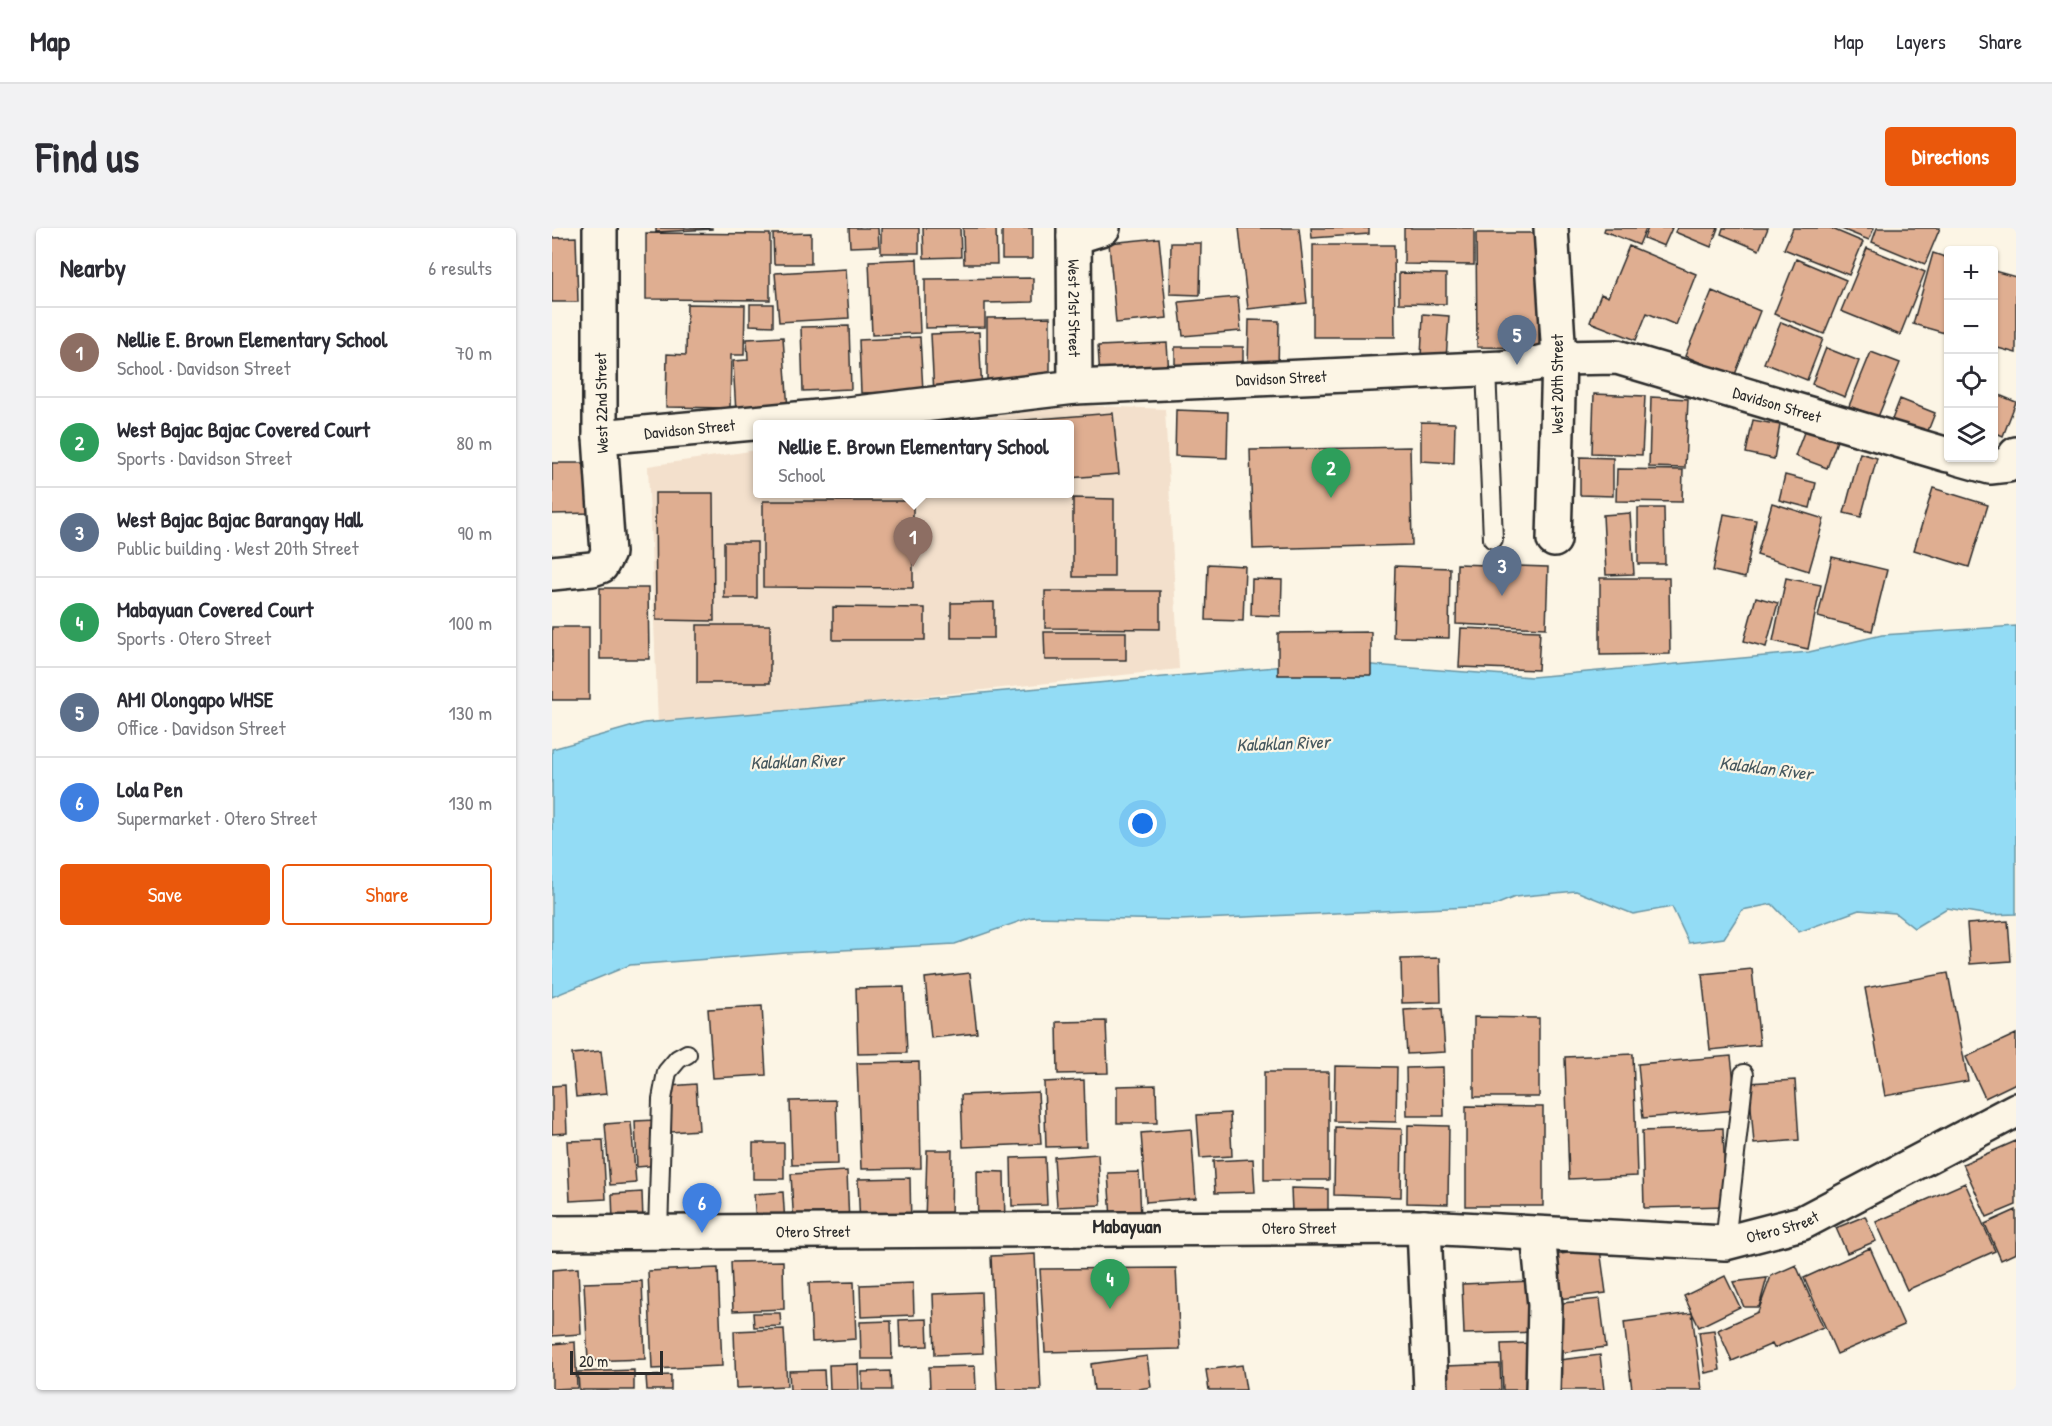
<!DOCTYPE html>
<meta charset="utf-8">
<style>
body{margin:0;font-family:"Patrick Hand",sans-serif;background:#f2f2f3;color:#2b2b33}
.controls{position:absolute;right:18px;top:18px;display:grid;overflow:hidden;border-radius:6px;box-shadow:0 2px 4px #0004}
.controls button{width:54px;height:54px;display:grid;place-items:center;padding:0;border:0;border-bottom:2px solid #e1e1e2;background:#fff;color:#2b2b33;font:30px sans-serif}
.scale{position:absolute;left:18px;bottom:15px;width:93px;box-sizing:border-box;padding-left:6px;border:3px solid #2b2b2b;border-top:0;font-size:16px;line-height:21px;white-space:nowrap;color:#2b2b2b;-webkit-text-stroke:4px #fcf5e5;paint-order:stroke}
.you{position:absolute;left:591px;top:596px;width:21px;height:21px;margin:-15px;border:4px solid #fff;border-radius:50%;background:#1a73e8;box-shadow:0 0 0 9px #1a73e833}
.badge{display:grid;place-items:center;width:39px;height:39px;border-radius:50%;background:#ea580c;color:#fff;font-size:20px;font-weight:700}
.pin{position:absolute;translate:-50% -50px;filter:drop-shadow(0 2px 3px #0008)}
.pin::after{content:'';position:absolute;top:32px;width:21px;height:18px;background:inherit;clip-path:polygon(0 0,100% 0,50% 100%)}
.popup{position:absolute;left:201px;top:192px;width:321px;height:78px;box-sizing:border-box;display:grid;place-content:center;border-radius:6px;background:#fff;filter:drop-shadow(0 2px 4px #0005);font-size:20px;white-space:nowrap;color:#7c7c81}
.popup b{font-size:22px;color:#2b2b33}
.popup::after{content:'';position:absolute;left:50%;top:100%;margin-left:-12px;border:12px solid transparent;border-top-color:#fff}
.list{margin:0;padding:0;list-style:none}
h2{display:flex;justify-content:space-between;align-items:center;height:78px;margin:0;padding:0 24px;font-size:26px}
h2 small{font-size:20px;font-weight:400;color:#7c7c81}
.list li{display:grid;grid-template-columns:39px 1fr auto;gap:18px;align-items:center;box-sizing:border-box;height:90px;padding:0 24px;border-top:2px solid #e1e1e2}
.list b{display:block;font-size:22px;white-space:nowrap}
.list p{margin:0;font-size:20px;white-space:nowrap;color:#7c7c81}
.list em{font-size:20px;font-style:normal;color:#7c7c81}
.actions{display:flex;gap:12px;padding:18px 24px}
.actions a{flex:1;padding:14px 0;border:2px solid #ea580c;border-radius:6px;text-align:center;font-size:21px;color:#ea580c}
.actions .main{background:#ea580c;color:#fff}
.icon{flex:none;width:33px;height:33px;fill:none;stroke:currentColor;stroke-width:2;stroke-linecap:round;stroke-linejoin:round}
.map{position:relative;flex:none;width:1464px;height:1162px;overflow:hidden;border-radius:6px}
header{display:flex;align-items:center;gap:36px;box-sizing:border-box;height:84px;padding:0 30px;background:#fff;border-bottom:2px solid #e1e1e2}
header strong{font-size:28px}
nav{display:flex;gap:33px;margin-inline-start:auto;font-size:21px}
.intro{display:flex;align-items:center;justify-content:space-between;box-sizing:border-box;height:144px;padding:0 36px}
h1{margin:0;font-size:42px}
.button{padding:15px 27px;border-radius:6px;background:#ea580c;color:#fff;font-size:21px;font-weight:700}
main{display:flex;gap:36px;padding:0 36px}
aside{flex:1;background:#fff;border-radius:6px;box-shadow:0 2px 4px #0004}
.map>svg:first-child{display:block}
.built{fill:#f3e0cc}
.water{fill:#93dcf5;stroke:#6995a4;stroke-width:1.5}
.building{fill:#dfae91;stroke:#2b2b2b;stroke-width:1.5}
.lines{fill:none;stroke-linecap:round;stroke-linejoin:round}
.service-casing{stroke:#2b2b2b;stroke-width:22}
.minor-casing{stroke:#2b2b2b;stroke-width:38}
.tertiary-casing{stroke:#2b2b2b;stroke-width:38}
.secondary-casing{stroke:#2b2b2b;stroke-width:38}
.service{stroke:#fcf5e5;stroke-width:18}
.minor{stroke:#fcf5e5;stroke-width:33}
.tertiary{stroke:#fcf5e5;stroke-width:33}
.secondary{stroke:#fcf5e5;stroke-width:33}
.labels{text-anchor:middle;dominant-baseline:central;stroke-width:4.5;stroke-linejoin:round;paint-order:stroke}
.street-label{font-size:16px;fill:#2b2b2b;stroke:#fcf5e5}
.water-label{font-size:18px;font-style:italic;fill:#45575e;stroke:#fcf5e5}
.quarter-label{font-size:20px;font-weight:bold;fill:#2b2b2b;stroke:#fcf5e5}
</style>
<header>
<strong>Map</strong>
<nav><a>Map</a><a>Layers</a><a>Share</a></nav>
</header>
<div class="intro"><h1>Find us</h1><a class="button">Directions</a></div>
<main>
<aside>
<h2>Nearby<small>6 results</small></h2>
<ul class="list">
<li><span class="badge" style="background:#8d6e63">1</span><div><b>Nellie E. Brown Elementary School</b><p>School · Davidson Street</p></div><em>70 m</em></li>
<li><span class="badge" style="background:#2e9e5b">2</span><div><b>West Bajac Bajac Covered Court</b><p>Sports · Davidson Street</p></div><em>80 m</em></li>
<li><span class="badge" style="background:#5c6f8a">3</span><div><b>West Bajac Bajac Barangay Hall</b><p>Public building · West 20th Street</p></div><em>90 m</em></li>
<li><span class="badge" style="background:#2e9e5b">4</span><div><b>Mabayuan Covered Court</b><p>Sports · Otero Street</p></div><em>100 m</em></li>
<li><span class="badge" style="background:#5c6f8a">5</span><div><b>AMI Olongapo WHSE</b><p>Office · Davidson Street</p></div><em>130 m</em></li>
<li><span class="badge" style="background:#3f7fe0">6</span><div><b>Lola Pen</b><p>Supermarket · Otero Street</p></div><em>130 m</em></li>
</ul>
<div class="actions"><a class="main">Save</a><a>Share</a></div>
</aside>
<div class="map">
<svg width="1464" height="1162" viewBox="0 0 1464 1162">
<rect width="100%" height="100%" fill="#fcf5e5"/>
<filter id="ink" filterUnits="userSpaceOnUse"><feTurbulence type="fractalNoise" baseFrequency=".0167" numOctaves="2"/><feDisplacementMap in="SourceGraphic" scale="12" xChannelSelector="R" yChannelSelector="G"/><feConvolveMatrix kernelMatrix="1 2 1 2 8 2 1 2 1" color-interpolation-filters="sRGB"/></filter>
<g filter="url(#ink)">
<path class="built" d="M 524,177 L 613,181 L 627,441 L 106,497 L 96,238 L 205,222 L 205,266 L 517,266 L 517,196 L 385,196 Z"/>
<path class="water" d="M 1464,398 L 1464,686 L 1437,687 L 1395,680 L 1362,700 L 1343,685 L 1307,682 L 1247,704 L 1220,676 L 1190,682 L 1172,710 L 1137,715 L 1120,679 L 1081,686 L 1024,663 L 963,669 L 941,678 L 628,692 L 480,689 L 403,716 L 234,725 L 78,737 L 0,769 L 0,521 L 92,495 L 780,434 L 980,449 L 1257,424 L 1330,407 Z"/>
<path class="building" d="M 104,0 L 160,0 L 160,1 L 104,4 Z
M 297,0 L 326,0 L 327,18 L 298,19 Z
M 329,0 L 367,0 L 367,25 L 329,25 Z
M 371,0 L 408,0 L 409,29 L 372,30 Z
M 411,0 L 444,0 L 445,36 L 412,36 Z
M 450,0 L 480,0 L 480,31 L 450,31 Z
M 687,0 L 747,0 L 755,75 L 696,81 Z
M 759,0 L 817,0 L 817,6 L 760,10 Z
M 852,0 L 922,0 L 922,37 L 852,36 Z
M 1053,0 L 1094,0 L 1087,17 L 1052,3 Z
M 1096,0 L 1120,0 L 1112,18 L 1092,10 Z
M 1125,0 L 1166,0 L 1159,19 L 1123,4 Z
M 1171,0 L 1216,0 L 1207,22 L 1169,6 Z
M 1241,0 L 1278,0 L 1311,14 L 1297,47 L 1232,21 Z
M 1287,0 L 1322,0 L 1317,12 Z
M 1325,0 L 1388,0 L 1373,36 L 1320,14 Z
M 94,5 L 218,6 L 218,72 L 94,71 Z
M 259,5 L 259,36 L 222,36 L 221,6 Z
M 924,5 L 987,5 L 987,120 L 925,119 Z
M 24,9 L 26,74 L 0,74 L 0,10 Z
M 607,10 L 615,90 L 564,95 L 557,15 Z
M 619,15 L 649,15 L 648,67 L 618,66 Z
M 761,17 L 842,17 L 843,109 L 761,109 Z
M 1077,18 L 1144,46 L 1124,97 L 1095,85 L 1084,112 L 1038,94 L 1049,66 L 1056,69 Z
M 1315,20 L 1373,44 L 1348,107 L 1289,83 Z
M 1381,25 L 1396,30 L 1396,106 L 1361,96 Z
M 365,31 L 368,105 L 320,107 L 317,33 Z
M 1244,31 L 1294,52 L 1272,106 L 1222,86 Z
M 294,41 L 297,90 L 227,94 L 223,45 Z
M 1442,43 L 1464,49 L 1464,125 L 1442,119 Z
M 847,45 L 894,46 L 894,76 L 847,75 Z
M 481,50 L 481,74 L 433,75 L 433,99 L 373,100 L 373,51 Z
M 1160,63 L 1208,83 L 1182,149 L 1133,128 Z
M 686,69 L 689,103 L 631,108 L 627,74 Z
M 135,76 L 193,77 L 192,127 L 179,127 L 178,180 L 114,179 L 115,126 L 134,127 Z
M 198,76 L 221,76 L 221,98 L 198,97 Z
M 871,86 L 897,88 L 894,131 L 869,129 Z
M 498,89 L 498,152 L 435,153 L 435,90 Z
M 697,92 L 727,93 L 726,141 L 696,140 Z
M 1229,94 L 1271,111 L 1255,152 L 1212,135 Z
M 297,98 L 299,161 L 251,163 L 249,99 Z
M 427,104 L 430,165 L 382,167 L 379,106 Z
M 231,109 L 236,182 L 184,185 L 181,133 L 196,132 L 195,111 Z
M 368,109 L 371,163 L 309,165 L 307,112 Z
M 615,115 L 617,146 L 548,150 L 546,118 Z
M 623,119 L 691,119 L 691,141 L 623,142 Z
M 1274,120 L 1307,133 L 1293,169 L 1260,156 Z
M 1319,124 L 1348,135 L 1326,189 L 1297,178 Z
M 1442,165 L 1464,174 L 1451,208 L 1442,204 Z
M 1042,166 L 1093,168 L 1090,227 L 1040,225 Z
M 1099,169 L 1136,171 L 1133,240 L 1097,239 Z
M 1348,171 L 1383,185 L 1374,208 L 1339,194 Z
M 624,182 L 676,184 L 675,230 L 623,228 Z
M 561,185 L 567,246 L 517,250 L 517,196 L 423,196 Z
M 1201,192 L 1228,197 L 1222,231 L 1194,225 Z
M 869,194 L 903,195 L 902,235 L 869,233 Z
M 1254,199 L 1286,210 L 1275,240 L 1243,228 Z
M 858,219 L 860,317 L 701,321 L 698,222 Z
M 1308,225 L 1325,230 L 1309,289 L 1292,285 Z
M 1028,229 L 1061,230 L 1061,268 L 1028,267 Z
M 0,235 L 39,235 L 40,285 L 0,286 Z
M 1065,241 L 1131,242 L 1130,274 L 1064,273 Z
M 1233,247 L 1264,255 L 1258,280 L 1227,272 Z
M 1381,260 L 1436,277 L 1417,339 L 1362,322 Z
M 103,265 L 161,265 L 162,393 L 104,392 Z
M 521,270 L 562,271 L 562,349 L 521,349 Z
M 211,273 L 361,273 L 361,360 L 211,359 Z
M 1220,275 L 1272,291 L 1257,343 L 1205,327 Z
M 1086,280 L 1112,280 L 1113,336 L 1086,336 Z
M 1078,285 L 1082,346 L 1054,347 L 1051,287 Z
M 1172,286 L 1204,292 L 1193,350 L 1161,343 Z
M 172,314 L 205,314 L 205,370 L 172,370 Z
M 1280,329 L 1335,342 L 1320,403 L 1266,389 Z
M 656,336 L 693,338 L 691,393 L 654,392 Z
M 905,336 L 996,339 L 994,400 L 904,396 Z
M 843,338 L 898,340 L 897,410 L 841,409 Z
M 1048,350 L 1117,350 L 1118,426 L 1048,427 Z
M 1234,350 L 1269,357 L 1256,421 L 1221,413 Z
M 700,351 L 730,352 L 729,388 L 699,387 Z
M 48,360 L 96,360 L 97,431 L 48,431 Z
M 493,363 L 608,363 L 608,401 L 493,400 Z
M 1204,369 L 1226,375 L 1214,419 L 1192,413 Z
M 442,374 L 442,410 L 399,410 L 399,375 Z
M 281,379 L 373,380 L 373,412 L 281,412 Z
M 145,397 L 218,397 L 218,455 L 145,455 Z
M 0,399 L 37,399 L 37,472 L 0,472 Z
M 909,400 L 988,403 L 986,442 L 907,439 Z
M 492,404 L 574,404 L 574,432 L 493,432 Z
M 819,404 L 819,447 L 726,447 L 726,405 Z
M 1456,693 L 1459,733 L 1418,736 L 1415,696 Z
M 888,730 L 889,774 L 850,775 L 849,731 Z
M 1200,741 L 1208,817 L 1158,822 L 1150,746 Z
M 418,745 L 425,805 L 379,810 L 373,750 Z
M 1396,745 L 1416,853 L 1333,868 L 1313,760 Z
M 352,759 L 355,825 L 306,826 L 304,760 Z
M 210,778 L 214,847 L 161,850 L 156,781 Z
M 890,780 L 893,824 L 855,826 L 852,782 Z
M 922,789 L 987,790 L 987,869 L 922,869 Z
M 554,793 L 556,845 L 506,846 L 505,794 Z
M 1464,806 L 1464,855 L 1433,870 L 1414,829 Z
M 49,823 L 54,866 L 24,869 L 20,826 Z
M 1081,826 L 1085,948 L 1017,951 L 1013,829 Z
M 1179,828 L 1185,882 L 1091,890 L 1086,836 Z
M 367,834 L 369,940 L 309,941 L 305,835 Z
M 783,838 L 845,839 L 844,894 L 782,893 Z
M 891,839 L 892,888 L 855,888 L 854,840 Z
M 712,844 L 777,844 L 777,952 L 712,952 Z
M 532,852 L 534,918 L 494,919 L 492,854 Z
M 1243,852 L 1247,912 L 1202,916 L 1197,855 Z
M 144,856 L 147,902 L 119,904 L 117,858 Z
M 13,857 L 15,905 L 0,906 L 0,858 Z
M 604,857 L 605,895 L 565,895 L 565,858 Z
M 486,864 L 489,916 L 411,919 L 409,867 Z
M 284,872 L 286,936 L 240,937 L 238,873 Z
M 914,878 L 991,879 L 991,978 L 914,978 Z
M 678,885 L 680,928 L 648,930 L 645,887 Z
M 104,892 L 108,937 L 85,939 L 83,893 Z
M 79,894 L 84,955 L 58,957 L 53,896 Z
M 856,897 L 897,898 L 896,976 L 855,975 Z
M 783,899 L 850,901 L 849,969 L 782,967 Z
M 1171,900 L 1174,978 L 1092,980 L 1090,903 Z
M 639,901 L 644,970 L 594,974 L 589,905 Z
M 51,912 L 54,971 L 18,973 L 15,913 Z
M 1464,913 L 1464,977 L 1435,989 L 1411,936 Z
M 201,915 L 232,915 L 232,951 L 201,951 Z
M 375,922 L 400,922 L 399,995 L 373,995 Z
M 546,926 L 549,977 L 505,979 L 502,929 Z
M 493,929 L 495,977 L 460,978 L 459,930 Z
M 701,931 L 703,964 L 663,965 L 661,933 Z
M 295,943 L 297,997 L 242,999 L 239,946 Z
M 425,943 L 452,944 L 453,998 L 426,998 Z
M 587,944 L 589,990 L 559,991 L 556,945 Z
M 358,950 L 359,999 L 308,1000 L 306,951 Z
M 1413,955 L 1443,1023 L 1355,1062 L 1324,994 Z
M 739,960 L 776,961 L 776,985 L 740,985 Z
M 90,964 L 91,993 L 61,994 L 60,966 Z
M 231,964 L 233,996 L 204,997 L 202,966 Z
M 1464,982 L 1464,1025 L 1449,1032 L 1433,996 Z
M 1313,988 L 1324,1013 L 1295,1025 L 1284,1000 Z
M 1318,1020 L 1352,1097 L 1285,1126 L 1252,1050 Z
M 1048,1021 L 1054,1065 L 998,1072 L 992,1028 Z
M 483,1026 L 489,1162 L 445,1162 L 439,1028 Z
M 231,1033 L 232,1081 L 181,1083 L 179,1034 Z
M 1244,1037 L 1271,1099 L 1222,1120 L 1220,1116 L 1180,1133 L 1166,1102 L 1206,1084 L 1219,1048 Z
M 26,1040 L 29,1106 L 0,1108 L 0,1042 Z
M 166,1040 L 170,1138 L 100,1141 L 96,1043 Z
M 624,1040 L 628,1121 L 493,1124 L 488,1041 Z
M 1173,1048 L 1188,1079 L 1147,1099 L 1132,1068 Z
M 1215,1050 L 1207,1079 L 1192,1079 L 1181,1054 Z
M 90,1053 L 93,1131 L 36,1133 L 32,1055 Z
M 984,1053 L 987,1104 L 912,1106 L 910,1056 Z
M 302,1054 L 304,1111 L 260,1114 L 257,1055 Z
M 361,1055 L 362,1087 L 309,1089 L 308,1057 Z
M 429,1064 L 431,1125 L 383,1127 L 381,1066 Z
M 1048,1071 L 1054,1119 L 1007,1125 L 1001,1076 Z
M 201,1085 L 228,1085 L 229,1098 L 202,1099 Z
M 1140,1085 L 1150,1162 L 1080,1162 L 1072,1094 Z
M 375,1091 L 376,1118 L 348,1119 L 347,1092 Z
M 339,1093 L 340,1131 L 309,1131 L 308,1094 Z
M 232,1101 L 235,1158 L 184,1160 L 182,1103 Z
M 1162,1102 L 1168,1142 L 1153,1145 L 1147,1104 Z
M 23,1114 L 25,1160 L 0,1161 L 0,1116 Z
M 984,1115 L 986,1162 L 951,1162 L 949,1116 Z
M 1048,1127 L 1052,1162 L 1003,1162 L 999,1133 Z
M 595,1128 L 599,1159 L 581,1162 L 542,1162 L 539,1136 Z
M 306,1136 L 307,1162 L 278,1162 L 277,1137 Z
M 948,1136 L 949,1162 L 894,1162 L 893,1138 Z
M 690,1137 L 694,1162 L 657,1162 L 654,1142 Z
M 423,1138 L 424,1162 L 378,1162 L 377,1139 Z
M 82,1142 L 82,1162 L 27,1162 L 26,1144 Z
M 272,1142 L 273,1162 L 238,1162 L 237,1143 Z
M 338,1143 L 339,1162 L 310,1162 L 310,1144 Z
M 119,1147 L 119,1162 L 95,1162 L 94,1148 Z"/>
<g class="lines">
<defs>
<path id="service" d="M 934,141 L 941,311
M 106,1004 L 110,871 L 115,844 L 126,831 L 135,826
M 1173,1015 L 1192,846"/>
<g id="minor">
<path id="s1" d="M 522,0 L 523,159"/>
<path d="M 522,9 L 551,0"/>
<path id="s2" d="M 48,209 L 288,187 L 523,159 L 951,140 L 984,136 L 1007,130 L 1065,129 L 1396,227"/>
<path d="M 1406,230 L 1438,239 L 1456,237 L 1464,226"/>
<path d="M 0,345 L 40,341 L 49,338 L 56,325 L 48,209 L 48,0"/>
<path d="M 872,999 L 879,1162"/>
<path d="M 986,1006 L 993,1077 L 991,1162"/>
</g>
<path id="tertiary" d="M 999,0 L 1007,130 L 1002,312"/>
<g id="secondary">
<path id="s3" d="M 0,1005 L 872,999 L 1173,1015 L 1250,995 L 1464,882"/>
</g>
</defs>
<use href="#service" class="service-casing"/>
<use href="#minor" class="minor-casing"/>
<use href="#tertiary" class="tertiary-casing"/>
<use href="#secondary" class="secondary-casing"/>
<use href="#service" class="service"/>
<use href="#minor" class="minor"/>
<use href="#tertiary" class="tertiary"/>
<use href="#secondary" class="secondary"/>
</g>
</g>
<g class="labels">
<g class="street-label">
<text stroke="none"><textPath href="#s1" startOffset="80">West 21st Street</textPath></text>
<text stroke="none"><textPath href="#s2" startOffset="684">Davidson Street</textPath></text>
<text transform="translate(1005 156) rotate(-90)">West 20th Street</text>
<text transform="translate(49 175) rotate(-91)">West 22nd Street</text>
<text stroke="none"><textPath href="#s2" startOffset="1188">Davidson Street</textPath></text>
<text stroke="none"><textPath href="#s2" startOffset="90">Davidson Street</textPath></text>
<text stroke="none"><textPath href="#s3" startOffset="1233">Otero Street</textPath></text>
<text stroke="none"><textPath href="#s3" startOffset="747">Otero Street</textPath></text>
<text stroke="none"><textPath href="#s3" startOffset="261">Otero Street</textPath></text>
</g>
<g class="water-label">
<text transform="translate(731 515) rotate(-2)">Kalaklan River</text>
<text transform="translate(245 533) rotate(-2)">Kalaklan River</text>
<text transform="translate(1214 540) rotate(7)">Kalaklan River</text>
</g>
<g class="quarter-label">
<text x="575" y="997">Mabayuan</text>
</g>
</g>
</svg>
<div class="controls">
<button>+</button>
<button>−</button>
<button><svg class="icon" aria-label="locate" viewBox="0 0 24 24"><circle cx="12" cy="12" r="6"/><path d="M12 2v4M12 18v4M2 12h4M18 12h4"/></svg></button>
<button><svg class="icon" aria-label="layers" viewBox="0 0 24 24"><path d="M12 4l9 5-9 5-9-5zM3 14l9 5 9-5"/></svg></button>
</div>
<div class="scale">20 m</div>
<div class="you"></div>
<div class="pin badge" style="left:361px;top:339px;background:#8d6e63">1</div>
<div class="popup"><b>Nellie E. Brown Elementary School</b>School</div>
<div class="pin badge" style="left:779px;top:270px;background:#2e9e5b">2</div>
<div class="pin badge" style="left:950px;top:368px;background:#5c6f8a">3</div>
<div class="pin badge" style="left:558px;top:1081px;background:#2e9e5b">4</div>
<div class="pin badge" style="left:965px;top:137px;background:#5c6f8a">5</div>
<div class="pin badge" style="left:150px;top:1005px;background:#3f7fe0">6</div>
</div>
</main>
